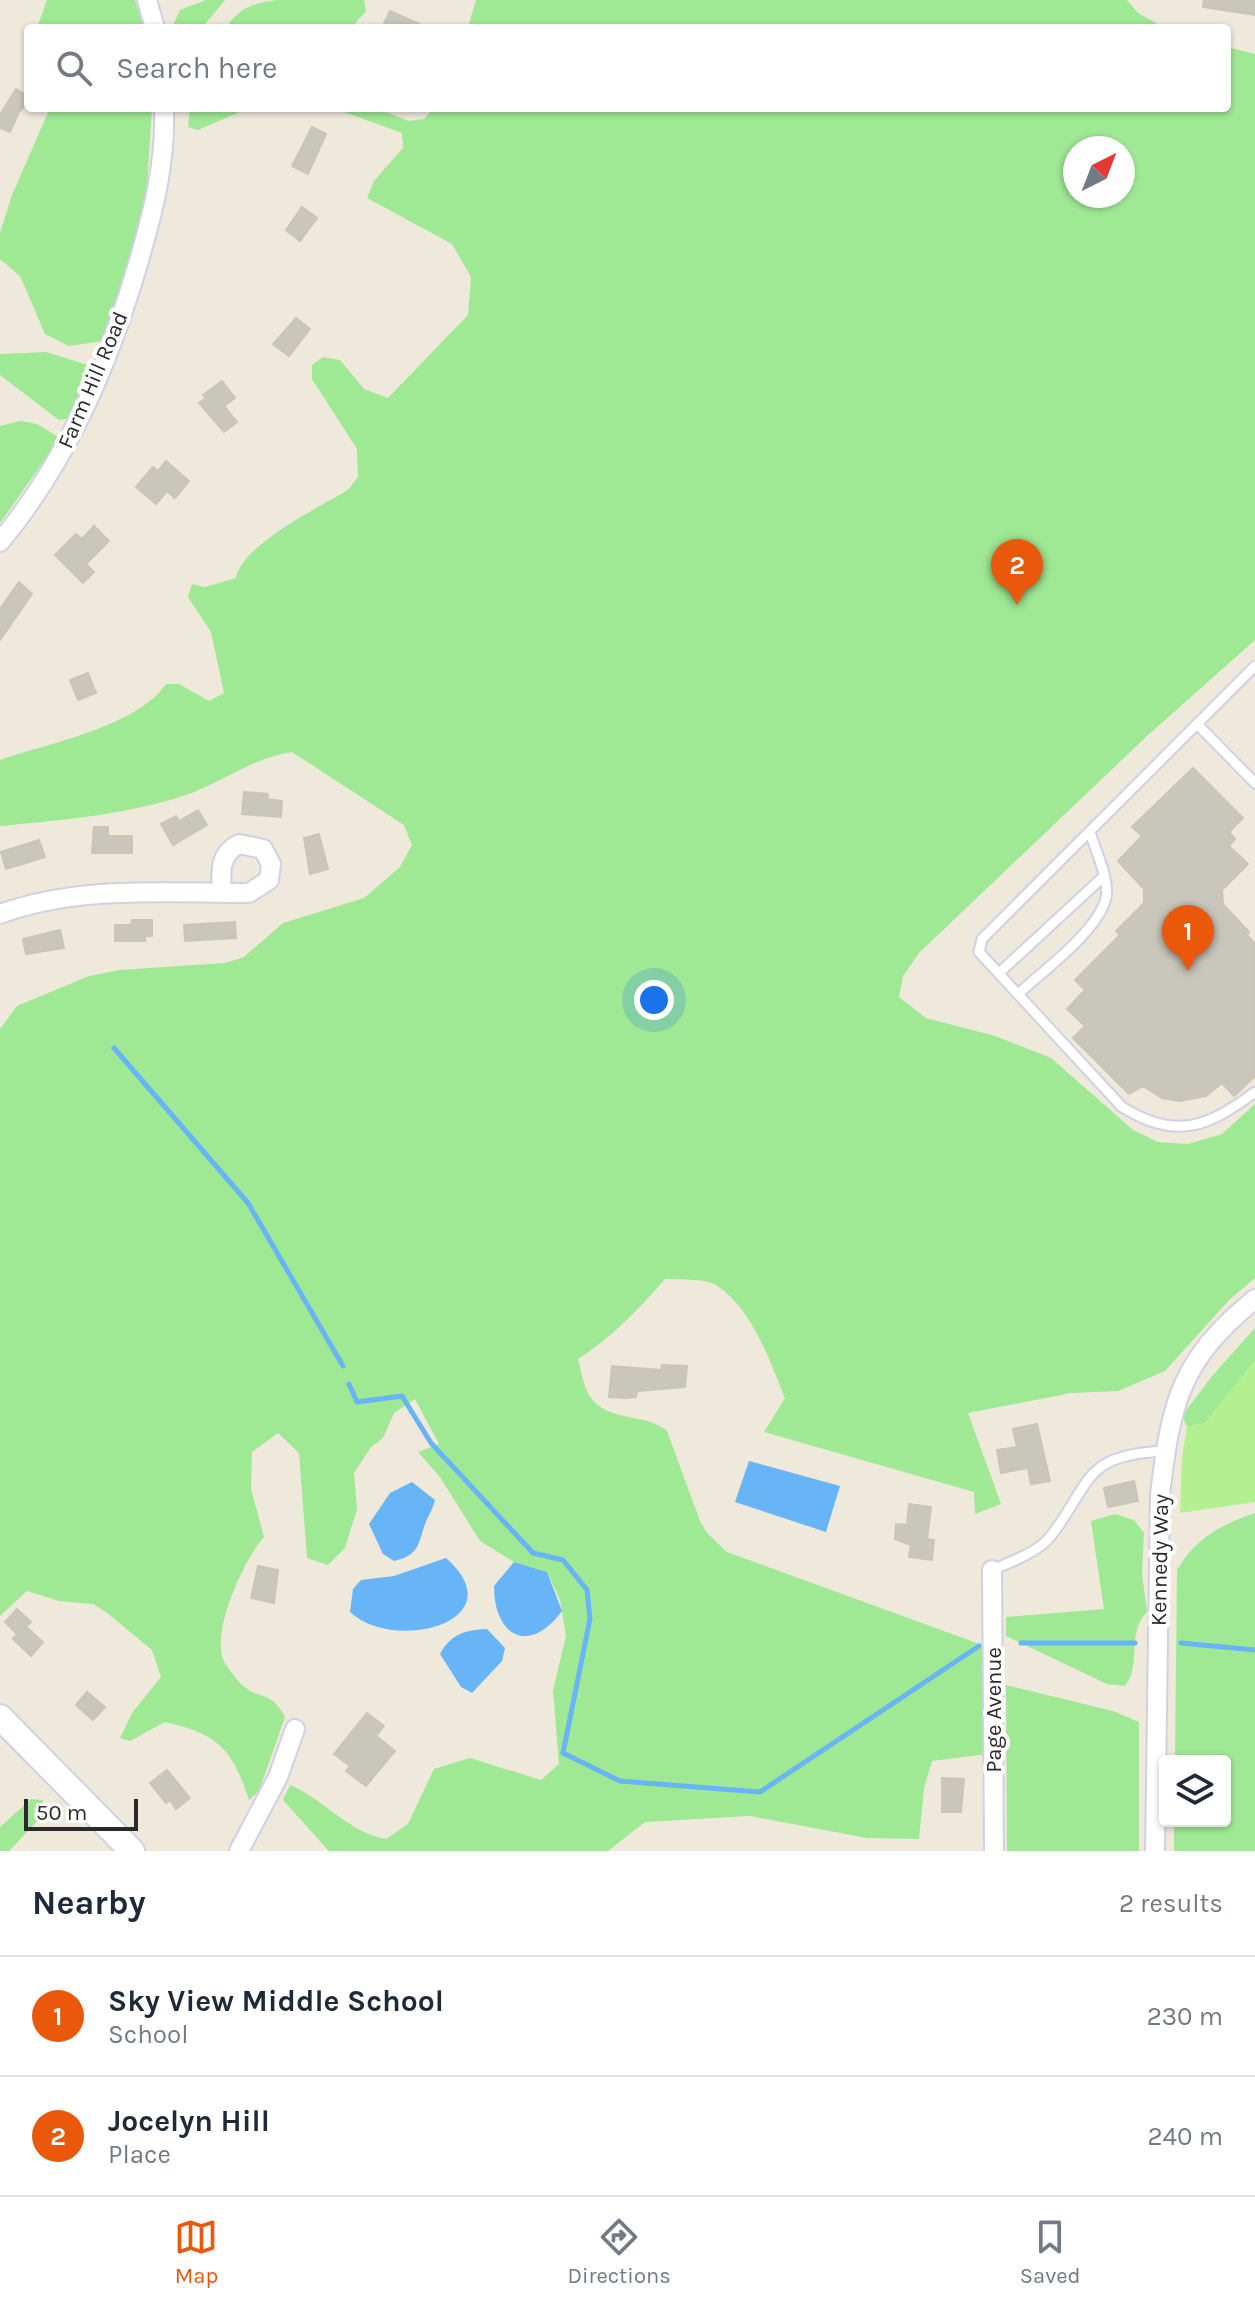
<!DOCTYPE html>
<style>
body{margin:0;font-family:Karla,sans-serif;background:#f6f6f7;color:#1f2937}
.controls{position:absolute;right:24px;bottom:24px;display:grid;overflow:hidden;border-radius:8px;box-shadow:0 2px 6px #0004}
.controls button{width:72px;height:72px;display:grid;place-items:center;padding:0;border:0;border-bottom:2px solid #e0e1e3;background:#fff;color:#1f2937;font:40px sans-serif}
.compass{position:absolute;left:1063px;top:136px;width:72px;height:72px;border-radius:50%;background:#fff;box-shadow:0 2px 6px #0004;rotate:42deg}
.scale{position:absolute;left:24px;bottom:20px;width:114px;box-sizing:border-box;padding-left:8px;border:4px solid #2a2a2a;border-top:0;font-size:22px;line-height:28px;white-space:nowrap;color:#2a2a2a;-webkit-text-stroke:6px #fff;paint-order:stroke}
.you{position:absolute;left:654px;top:1000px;width:28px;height:28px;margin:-20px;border:6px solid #fff;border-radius:50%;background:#1a73e8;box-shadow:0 0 0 12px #1a73e833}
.badge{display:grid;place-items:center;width:52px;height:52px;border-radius:50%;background:#ea580c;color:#fff;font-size:26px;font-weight:700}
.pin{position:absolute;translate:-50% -66px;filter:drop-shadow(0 2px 4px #0008)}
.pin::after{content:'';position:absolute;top:42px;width:28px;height:24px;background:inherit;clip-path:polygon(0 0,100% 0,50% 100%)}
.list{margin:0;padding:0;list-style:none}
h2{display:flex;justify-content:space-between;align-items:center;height:104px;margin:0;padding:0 32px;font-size:34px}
h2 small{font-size:26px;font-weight:400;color:#747a83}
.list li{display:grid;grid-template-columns:52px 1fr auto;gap:24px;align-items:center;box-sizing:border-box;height:120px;padding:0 32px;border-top:2px solid #e0e1e3}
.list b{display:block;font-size:30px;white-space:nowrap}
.list p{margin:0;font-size:26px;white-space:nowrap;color:#747a83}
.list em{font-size:26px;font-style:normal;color:#747a83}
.icon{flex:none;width:44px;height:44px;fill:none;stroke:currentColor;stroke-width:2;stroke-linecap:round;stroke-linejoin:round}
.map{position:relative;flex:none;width:1255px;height:1851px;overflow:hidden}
.search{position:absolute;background:#fff;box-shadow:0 2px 6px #0004;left:24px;right:24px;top:24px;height:88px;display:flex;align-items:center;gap:20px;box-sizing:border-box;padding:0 28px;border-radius:8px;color:#747a83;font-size:30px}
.sheet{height:344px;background:#fff}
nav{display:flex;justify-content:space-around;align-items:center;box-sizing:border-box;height:112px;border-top:2px solid #e0e1e3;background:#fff;font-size:22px;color:#747a83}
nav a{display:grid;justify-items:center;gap:4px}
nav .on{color:#ea580c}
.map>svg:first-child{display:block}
.green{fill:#9fe894;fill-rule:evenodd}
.pitch{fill:#b3f08f}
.water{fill:#67b4f7}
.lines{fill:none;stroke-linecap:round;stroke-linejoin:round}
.stream{stroke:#67b4f7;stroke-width:5}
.building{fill:#c9c6bb;stroke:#c9c6b5;stroke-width:2}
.lane-casing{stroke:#d1d0e4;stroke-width:13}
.street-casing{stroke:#d1d0e4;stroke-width:22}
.secondary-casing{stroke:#d1d0e4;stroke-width:28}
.lane{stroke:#fff;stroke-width:9}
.street{stroke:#fff;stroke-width:18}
.secondary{stroke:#fff;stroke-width:24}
.labels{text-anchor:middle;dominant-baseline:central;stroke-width:8;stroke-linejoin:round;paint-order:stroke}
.street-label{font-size:22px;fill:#2a2a2a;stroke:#fff}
</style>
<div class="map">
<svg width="1255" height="1851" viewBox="0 0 1255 1851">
<rect width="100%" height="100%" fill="#eee9db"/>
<path class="green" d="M 47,0 L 135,0 L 144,28 L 37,28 Z
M 206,0 L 225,0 L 202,28 L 172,28 L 180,10 Z
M 277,0 L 364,0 L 366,11 L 351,28 L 226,28 C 238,8 254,3 277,0 Z
M 476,0 L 1127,0 L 1138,13 L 1165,28 L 468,28 Z
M 1227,47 L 1255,54 L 1255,640 L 1147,736 L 919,953 L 903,976 L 899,997 L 926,1018 L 995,1036 L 1051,1058 L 1133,1130 L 1158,1142 L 1188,1144 L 1222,1134 L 1255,1104 L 1255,1278 L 1229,1300 L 1165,1371 L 1118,1391 L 1071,1393 L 968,1413 L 1001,1504 L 975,1514 L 974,1492 L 764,1432 L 785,1398 C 770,1361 752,1308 716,1285 C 704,1278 679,1280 665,1279 C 639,1309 612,1337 578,1359 C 581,1370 583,1385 589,1395 C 606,1423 645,1412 667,1431 L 700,1521 L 707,1533 L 727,1552 L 985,1646 L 987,1754 L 932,1761 L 924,1788 L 919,1839 L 867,1838 L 750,1816 L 645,1822 L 608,1851 L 329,1851 L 283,1800 L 290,1785 C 325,1800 348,1832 386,1839 L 408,1824 L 434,1769 L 470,1758 L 541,1780 L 559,1764 L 553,1690 L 566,1636 L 560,1600 L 547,1572 L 514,1562 L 480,1541 L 440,1477 L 418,1452 L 439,1444 L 415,1399 L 394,1413 L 383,1438 L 371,1447 L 354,1473 L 357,1509 L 345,1548 L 328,1565 L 307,1558 L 299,1453 L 278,1433 L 252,1452 L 251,1489 L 264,1537 C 244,1559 212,1629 223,1659 C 226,1666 236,1679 242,1685 C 260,1701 270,1689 285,1717 L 259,1791 L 249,1800 C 232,1748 218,1734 165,1722 L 130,1741 L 120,1738 L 132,1713 L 161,1677 L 152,1650 L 106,1612 L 93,1604 L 59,1601 L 27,1591 L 0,1616 L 0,1029 L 17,1006 L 89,976 L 120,970 L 225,963 L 244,957 L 283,923 L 364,898 L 400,867 L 412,845 L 404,825 L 292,752 C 252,758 221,783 183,796 C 124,815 62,820 0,826 L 0,760 C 49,743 136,727 166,684 L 179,684 L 209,701 L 224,693 L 211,632 L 188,597 L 192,584 L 205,587 L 236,578 C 243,544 318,508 348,490 L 358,477 L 357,449 L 312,379 L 312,365 L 323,357 L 340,360 L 364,389 L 388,398 L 468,315 L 471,277 L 452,244 L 367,198 L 374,181 L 403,148 L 402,133 L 333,108 L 376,108 L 409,121 L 424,119 L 434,108 L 1227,108 ZM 1075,148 L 1123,148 L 1123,196 L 1075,196 Z
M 50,108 L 152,108 L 146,201 L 134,251 L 102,341 L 69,346 L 45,334 L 20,276 L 0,259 L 0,233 L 12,195 Z
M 190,108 L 249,108 L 198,130 L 188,127 Z
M 46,352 L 88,365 L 88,376 L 71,418 L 59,420 L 0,375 L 0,354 Z
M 21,421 L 37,424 L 60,438 L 0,523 L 0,426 Z
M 1255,1328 L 1255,1361 L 1205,1423 L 1187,1427 L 1182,1416 L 1212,1376 Z
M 1255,1513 L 1255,1851 L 1174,1851 L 1174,1821 L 1225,1821 L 1225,1761 L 1175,1761 L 1177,1570 C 1196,1538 1220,1525 1255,1513 Z
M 1115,1514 L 1134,1520 L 1144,1533 L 1142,1574 L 1147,1612 C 1126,1633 1142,1665 1125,1686 L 1107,1684 L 1006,1636 L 1006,1617 L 1104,1609 L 1091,1521 Z
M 1006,1685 L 1113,1711 L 1139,1722 L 1139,1851 L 1007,1851 Z
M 31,1799 L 43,1800 L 40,1818 L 9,1851 L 0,1851 L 0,1827 Z"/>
<path class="pitch" d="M 1255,1361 L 1255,1502 L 1180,1513 L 1182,1457 L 1187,1427 L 1205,1423 Z"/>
<path class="water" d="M 749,1461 L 840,1486 L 826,1532 L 735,1502 Z
M 412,1482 L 435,1500 C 433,1509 428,1516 425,1524 C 418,1545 419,1555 394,1561 L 383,1554 L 369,1524 L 390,1493 Z
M 446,1558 C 517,1621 395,1654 350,1612 L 353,1589 L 361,1580 L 394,1576 Z
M 514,1562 L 547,1572 L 562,1611 C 529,1656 494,1636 494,1586 Z
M 487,1629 L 505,1648 L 502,1661 L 472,1693 L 461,1687 L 440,1654 C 451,1634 465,1630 487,1629 Z"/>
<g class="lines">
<path class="stream" d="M 114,1048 L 248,1203 L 343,1366
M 349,1384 L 357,1402 L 402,1396 L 431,1443 L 533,1553 L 563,1560 L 587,1590 L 590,1619 L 563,1753 L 620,1781 L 760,1792 L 979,1646
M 1021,1643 L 1135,1643
M 1181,1643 L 1255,1650"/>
</g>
<path class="building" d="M 1204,0 L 1255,0 L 1255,15 L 1203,7 Z
M 390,11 L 428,28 L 382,28 Z
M 16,89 L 28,96 L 28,103 L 19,112 L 10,132 L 0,128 L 0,115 Z
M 312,127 L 326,134 L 308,174 L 292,166 Z
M 302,207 L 317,218 L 300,241 L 286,230 Z
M 296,318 L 310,329 L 289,356 L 273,344 Z
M 222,381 L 235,398 L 224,406 L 237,422 L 224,432 L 199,403 L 206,398 L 203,395 Z
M 166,461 L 189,481 L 175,498 L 167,491 L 156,504 L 136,487 L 153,467 L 158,471 Z
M 94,526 L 109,541 L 86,564 L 94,572 L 83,583 L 55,555 L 76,534 L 82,539 Z
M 19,582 L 32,594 L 0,640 L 0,609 Z
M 88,673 L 96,693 L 78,700 L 70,680 Z
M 1193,768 L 1243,818 L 1229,832 L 1235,839 L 1229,846 L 1248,864 L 1222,890 L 1223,904 L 1249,932 L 1247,935 L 1255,944 L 1255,1076 L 1234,1096 L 1222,1083 L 1206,1096 L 1180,1101 L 1162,1098 L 1143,1086 L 1129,1094 L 1073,1038 L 1085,1026 L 1067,1009 L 1085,990 L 1075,980 L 1120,935 L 1116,931 L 1144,903 L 1144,889 L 1118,861 L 1142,836 L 1132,827 Z
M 244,792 L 268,794 L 267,799 L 282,801 L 281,817 L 242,814 Z
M 198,810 L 207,825 L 173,845 L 161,824 L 176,816 L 179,821 Z
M 94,827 L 108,827 L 108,836 L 132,836 L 132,853 L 92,853 Z
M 319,834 L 328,869 L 310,874 L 304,838 Z
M 39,840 L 45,857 L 6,869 L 1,852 Z
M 132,920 L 152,920 L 152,936 L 145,936 L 145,941 L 115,941 L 115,925 L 131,925 Z
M 235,922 L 236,938 L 185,941 L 184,925 Z
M 60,930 L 64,948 L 26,954 L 23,939 Z
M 662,1365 L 687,1366 L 685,1387 L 637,1391 L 636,1397 L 626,1398 L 609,1397 L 612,1366 L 661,1370 Z
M 1037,1424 L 1050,1481 L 1031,1484 L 1028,1468 L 1001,1473 L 997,1450 L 1017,1447 L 1013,1429 Z
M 1134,1481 L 1138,1501 L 1108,1507 L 1104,1488 Z
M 909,1504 L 931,1507 L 927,1539 L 934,1540 L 932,1560 L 909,1557 L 911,1545 L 895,1539 L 896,1524 L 907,1525 Z
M 258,1566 L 278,1570 L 274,1603 L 251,1598 Z
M 17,1609 L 31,1622 L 26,1627 L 43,1642 L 31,1656 L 13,1639 L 17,1634 L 5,1622 Z
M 87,1692 L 105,1707 L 93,1720 L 76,1705 Z
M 367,1713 L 384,1726 L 376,1736 L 395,1751 L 366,1786 L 346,1771 L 350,1766 L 334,1754 Z
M 167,1770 L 190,1798 L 176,1809 L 170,1800 L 166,1803 L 150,1783 Z
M 942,1778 L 964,1779 L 961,1812 L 942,1812 Z"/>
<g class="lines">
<defs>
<path id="lane" d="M 1255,666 L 982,939 L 979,952 L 1122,1107 C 1175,1140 1207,1128 1255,1092
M 1198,725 L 1255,783
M 999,973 L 1103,877
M 1018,994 C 1043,971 1098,931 1106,898 C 1110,880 1095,850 1090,832
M 992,1570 C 1010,1562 1037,1553 1050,1537 C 1093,1482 1081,1455 1165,1451"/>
<path id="street" d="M 147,0 L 155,28
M 0,542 C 68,460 108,365 138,264 C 153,212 166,163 164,108
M 0,914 C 80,885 165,893 249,893 L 269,880 L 271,864 L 263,849 L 239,844 C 218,855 221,873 222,893
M 992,1570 L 994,1851
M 239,1851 L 278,1777 L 295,1729
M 1155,1851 L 1160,1495 C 1171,1402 1180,1360 1255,1299"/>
<path id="secondary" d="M 0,1717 L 132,1851"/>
</defs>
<use href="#lane" class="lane-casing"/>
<use href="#street" class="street-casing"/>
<use href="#secondary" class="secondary-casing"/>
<use href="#lane" class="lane"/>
<use href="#street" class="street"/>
<use href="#secondary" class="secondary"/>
</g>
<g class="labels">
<g class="street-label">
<text transform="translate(93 380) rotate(-67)">Farm Hill Road</text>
<text transform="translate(1160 1560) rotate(-89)">Kennedy Way</text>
<text transform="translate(994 1710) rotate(-90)">Page Avenue</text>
</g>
</g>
</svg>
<div class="controls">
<button><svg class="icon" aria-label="layers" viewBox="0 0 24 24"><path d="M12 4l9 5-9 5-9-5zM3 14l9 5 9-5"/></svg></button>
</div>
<svg class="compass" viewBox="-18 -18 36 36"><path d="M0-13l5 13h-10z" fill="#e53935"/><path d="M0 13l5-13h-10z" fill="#747a83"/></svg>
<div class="scale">50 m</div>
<div class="you"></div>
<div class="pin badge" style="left:1188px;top:971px">1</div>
<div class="pin badge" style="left:1017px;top:605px">2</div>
<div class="search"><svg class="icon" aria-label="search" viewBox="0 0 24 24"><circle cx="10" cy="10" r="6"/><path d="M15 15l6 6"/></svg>Search here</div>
</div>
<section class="sheet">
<h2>Nearby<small>2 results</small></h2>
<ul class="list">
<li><span class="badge">1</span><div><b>Sky View Middle School</b><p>School</p></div><em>230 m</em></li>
<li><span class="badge">2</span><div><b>Jocelyn Hill</b><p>Place</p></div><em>240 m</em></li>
</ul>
</section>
<nav>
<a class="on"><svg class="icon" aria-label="map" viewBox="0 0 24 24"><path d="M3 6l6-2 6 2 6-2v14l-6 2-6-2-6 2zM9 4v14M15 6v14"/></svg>Map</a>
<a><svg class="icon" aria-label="directions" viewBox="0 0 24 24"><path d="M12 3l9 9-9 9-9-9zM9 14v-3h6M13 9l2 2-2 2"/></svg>Directions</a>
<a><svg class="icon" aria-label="saved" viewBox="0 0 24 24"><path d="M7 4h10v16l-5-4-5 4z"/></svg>Saved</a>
</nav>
